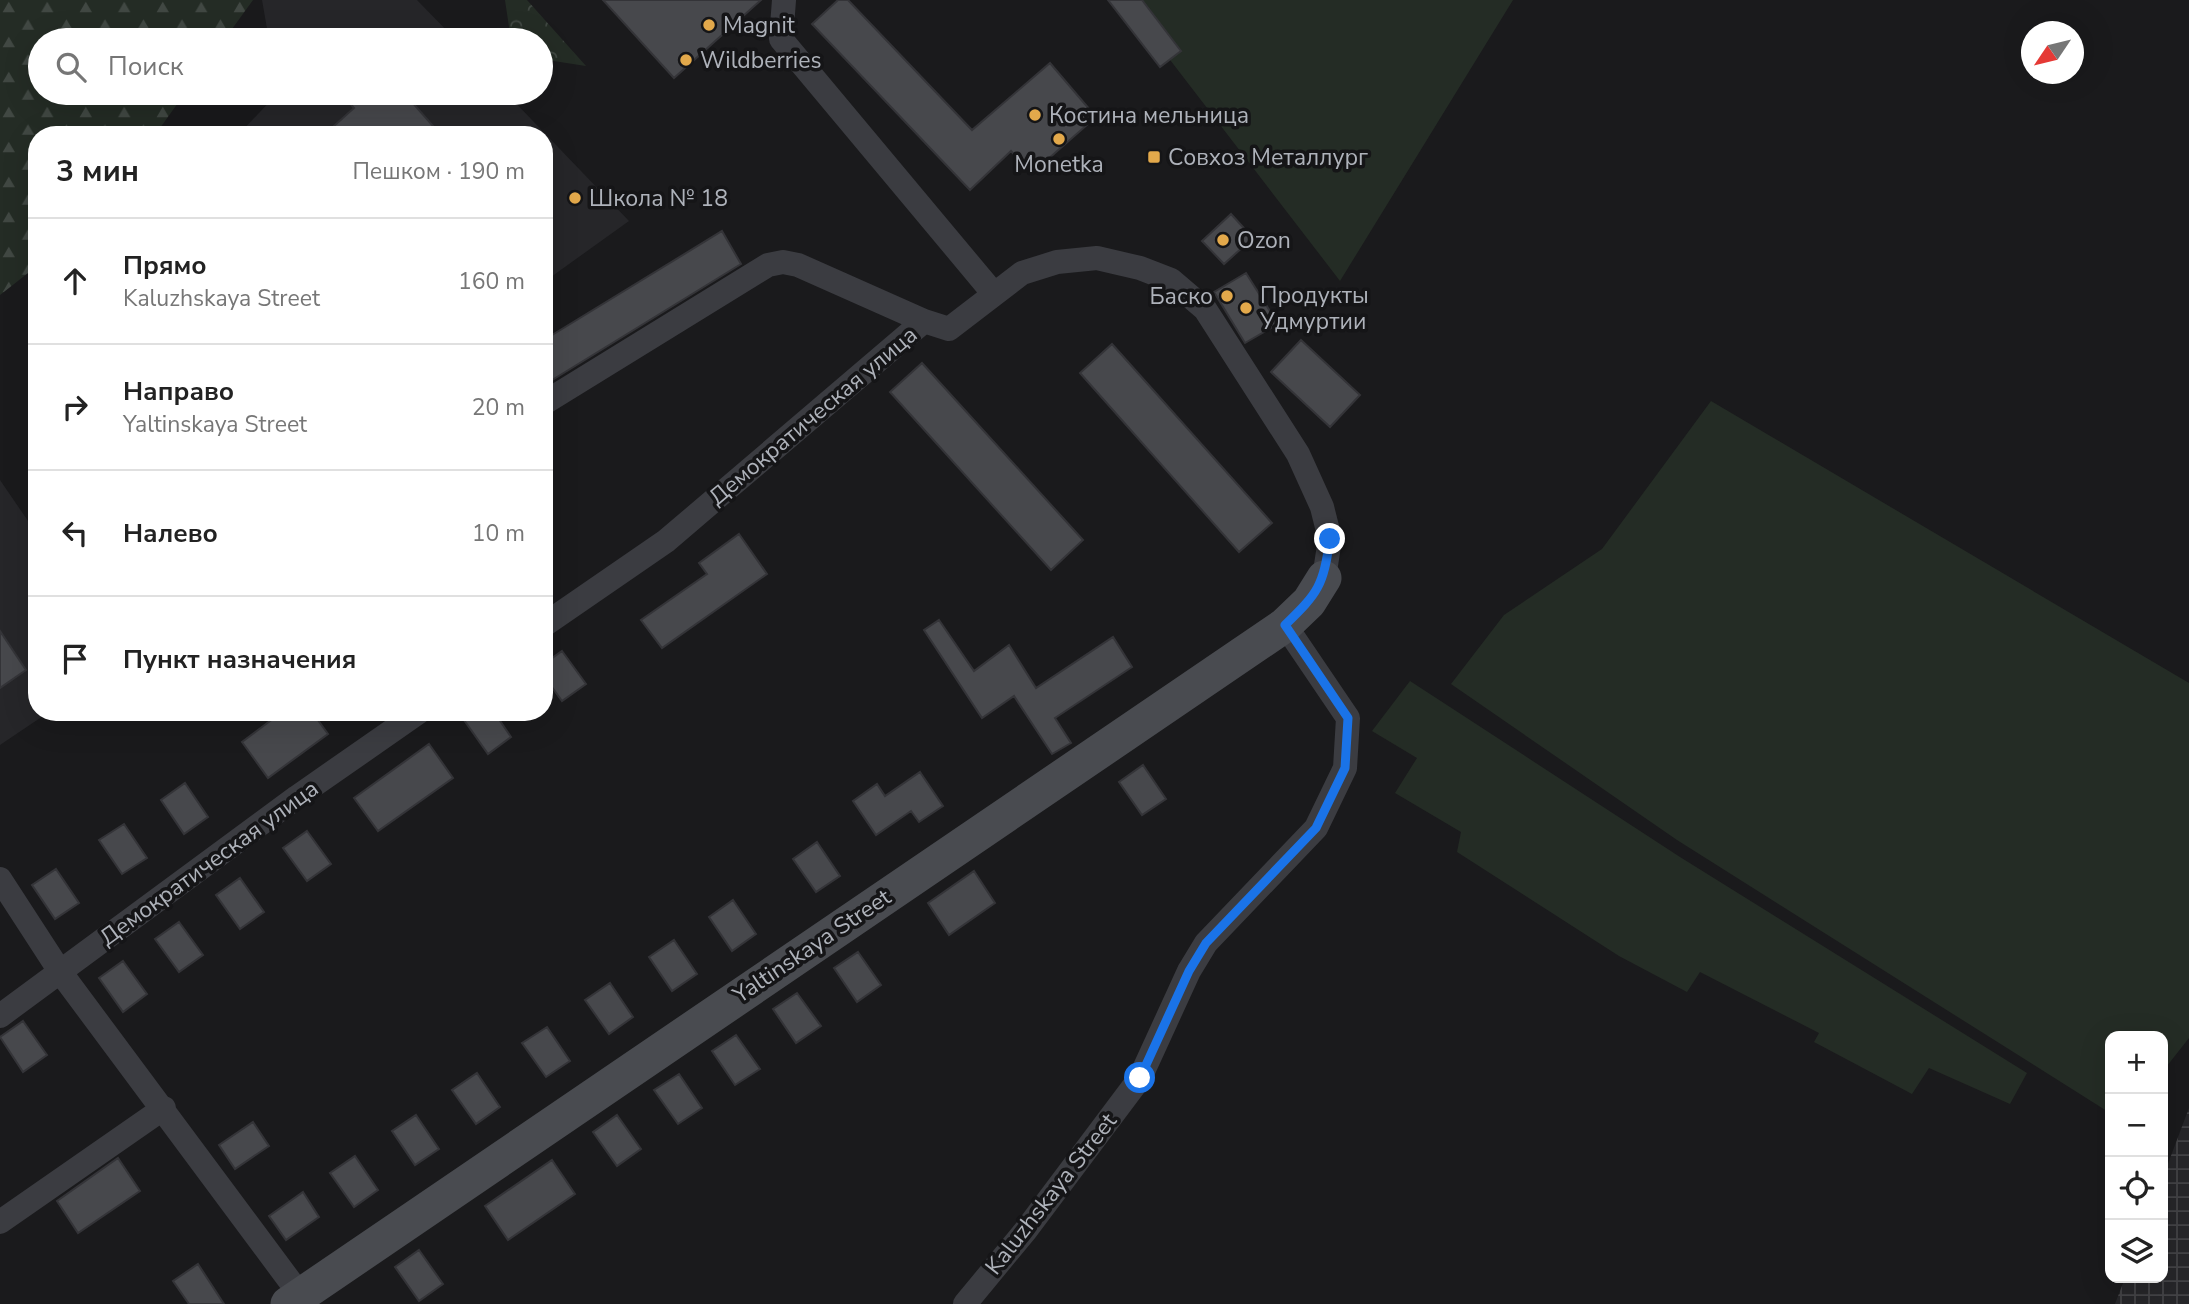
<!DOCTYPE html>
<html lang="ru">
<meta charset="utf-8">
<style>
body{margin:0;font-family:"Nunito Sans",sans-serif;background:#f2f2f2;color:#222}
.controls{position:absolute;right:21px;bottom:21px;display:grid;overflow:hidden;border-radius:14px;box-shadow:0 7px 28px #0002}
.controls button{width:63px;height:63px;display:grid;place-items:center;padding:0;border:0;border-bottom:2px solid #e0e0e0;background:#fff;color:#222;font:35px sans-serif}
.compass{position:absolute;left:2021px;top:21px;width:63px;height:63px;border-radius:50%;background:#fff;box-shadow:0 7px 28px #0002;rotate:235deg}
.stop{position:absolute;width:21px;height:21px;margin:-16px;border:5px solid #1a73e8;border-radius:50%;background:#fff}
.stop.end{background:#1a73e8;border-color:#fff;box-shadow:0 2px 7px #0008}
.list{margin:0;padding:0;list-style:none}
h2{display:flex;justify-content:space-between;align-items:center;height:91px;margin:0;padding:0 28px;font-size:30px}
h2 small{font-size:23px;font-weight:400;color:#767676}
.list li{display:grid;grid-template-columns:46px 1fr auto;gap:21px;align-items:center;box-sizing:border-box;height:126px;padding:0 28px;border-top:2px solid #e0e0e0}
.list b{display:block;font-size:26px;white-space:nowrap}
.list p{margin:0;font-size:23px;white-space:nowrap;color:#767676}
.list em{font-size:23px;font-style:normal;color:#767676}
.icon{flex:none;width:38px;height:38px;fill:none;stroke:currentColor;stroke-width:2;stroke-linecap:round;stroke-linejoin:round}
.map{position:relative;flex:none;width:2189px;height:1304px;overflow:hidden}
.search{position:absolute;background:#fff;box-shadow:0 7px 28px #0002;left:28px;top:28px;width:525px;height:77px;display:flex;align-items:center;gap:18px;box-sizing:border-box;padding:0 24px;border-radius:38px;color:#767676;font-size:26px}
.panel{position:absolute;background:#fff;box-shadow:0 7px 28px #0002;left:28px;top:126px;width:525px;height:595px;border-radius:28px}
.map>svg:first-child{display:block}
.built{fill:#262629}
.industrial{fill:url(#industrial-grid)}
.forest{fill:url(#forest-firs)}
.park{fill:url(#park-crowns)}
.garden{fill:#242c25}
.building{fill:#47484c;stroke:#343438;stroke-width:2}
.lines{fill:none;stroke-linecap:round;stroke-linejoin:round}
.street{stroke:#3b3c41;stroke-width:24}
.secondary{stroke:#494b50;stroke-width:35}
.route{stroke:#1a73e8;stroke-width:9}
.poi-dot{fill:#e3a94b;stroke:#151517;stroke-width:2.5}
.labels{text-anchor:middle;dominant-baseline:central;stroke-width:7;stroke-linejoin:round;paint-order:stroke}
.poi-label{font-size:23px;fill:#aeb2ba;stroke:#151517;text-anchor:start}
.street-label{font-size:23px;fill:#aeb2ba;stroke:#151517}
</style>
<div class="map">
<svg width="2189" height="1304" viewBox="0 0 2189 1304">
<defs>
<pattern id="industrial-grid" width="8" height="8" patternUnits="userSpaceOnUse" patternTransform="scale(1.75)"><rect width="8" height="8" fill="#262629"/><path d="M0 4h8M4 0v8" fill="none" stroke="#434346"/></pattern>
<pattern id="forest-firs" width="22" height="20" patternUnits="userSpaceOnUse" patternTransform="scale(1.75)"><rect width="22" height="20" fill="#242c25"/><path d="M5 1l3.5 6h-7zM16 11l3.5 6h-7z" fill="#414843"/></pattern>
<pattern id="park-crowns" width="20" height="18" patternUnits="userSpaceOnUse" patternTransform="scale(1.75)"><rect width="20" height="18" fill="#242c25"/><path d="M2 6a3 3 0 1 1 6 0M12 15a3 3 0 1 1 6 0" fill="none" stroke="#414843"/></pattern>
</defs>
<rect width="100%" height="100%" fill="#1a1a1c"/>
<path class="built" d="M 262,0 L 417,0 L 456,40 L 269,40 Z
M 278,93 L 506,93 L 629,221 L 544,282 L 544,135 L 238,135 Z
M 0,480 L 37,534 L 37,712 L 49,712 L 0,745 Z"/>
<path class="industrial" d="M 2189,1108 L 2189,1304 L 2115,1304 L 2125,1278 L 2163,1278 L 2163,1177 Z"/>
<path class="forest" d="M 0,0 L 253,0 L 224,40 L 40,40 L 40,93 L 185,93 L 155,135 L 37,135 L 37,266 L 0,295 Z"/>
<path class="park" d="M 505,0 L 527,0 L 586,66 L 541,59 L 541,40 L 511,40 Z"/>
<path class="garden" d="M 1124,0 L 1513,0 L 1340,281 Z
M 1711,401 L 2189,683 L 2189,1038 L 2163,1071 L 2163,1036 L 2110,1036 L 2110,1113 L 1677,840 L 1451,684 L 1504,615 L 1602,549 Z
M 1410,681 L 1680,857 L 2027,1073 L 2010,1104 L 1929,1068 L 1912,1094 L 1814,1042 L 1819,1033 L 1700,972 L 1687,992 L 1619,956 L 1457,852 L 1461,832 L 1395,793 L 1417,758 L 1372,731 Z"/>
<path class="building" d="M 603,0 L 761,0 L 674,78 Z
M 838,0 L 848,0 L 972,130 L 1050,63 L 1096,117 L 1031,174 L 1011,151 L 970,190 L 812,24 Z
M 1108,0 L 1142,0 L 1181,51 L 1160,67 Z
M 341,93 L 404,93 L 441,135 L 324,135 L 354,108 Z
M 1231,214 L 1253,238 L 1224,264 L 1202,241 Z
M 722,231 L 741,264 L 544,385 L 544,340 Z
M 1246,273 L 1278,324 L 1245,343 L 1214,292 Z
M 1301,340 L 1360,395 L 1330,427 L 1271,372 Z
M 1112,344 L 1272,523 L 1239,552 L 1080,373 Z
M 922,363 L 1083,540 L 1051,570 L 890,392 Z
M 739,534 L 767,574 L 662,648 L 641,620 L 707,574 L 699,563 Z
M 939,620 L 974,671 L 1009,645 L 1036,688 L 1113,637 L 1132,667 L 1055,718 L 1071,743 L 1052,754 L 1014,696 L 982,718 L 924,630 Z
M 0,631 L 26,670 L 0,688 Z
M 562,651 L 586,684 L 562,701 L 544,676 L 544,664 Z
M 282,712 L 312,712 L 328,734 L 268,778 L 242,742 Z
M 475,712 L 494,712 L 511,737 L 488,754 L 464,720 Z
M 429,744 L 453,778 L 378,831 L 354,798 Z
M 1143,765 L 1166,799 L 1142,815 L 1119,782 Z
M 920,772 L 943,806 L 919,822 L 911,811 L 876,835 L 853,801 L 877,784 L 885,796 Z
M 185,783 L 208,817 L 184,834 L 161,800 Z
M 124,824 L 147,858 L 122,874 L 99,840 Z
M 307,831 L 331,864 L 307,881 L 283,848 Z
M 817,842 L 840,876 L 816,892 L 793,859 Z
M 56,869 L 79,903 L 55,919 L 32,885 Z
M 974,871 L 995,903 L 949,935 L 928,903 Z
M 240,878 L 264,912 L 240,929 L 216,895 Z
M 733,900 L 756,934 L 732,951 L 709,917 Z
M 179,922 L 203,955 L 179,972 L 155,939 Z
M 674,940 L 697,974 L 672,991 L 649,957 Z
M 858,952 L 881,985 L 857,1002 L 834,968 Z
M 123,961 L 147,994 L 123,1012 L 99,978 Z
M 610,983 L 633,1017 L 609,1034 L 585,1000 Z
M 797,993 L 821,1026 L 796,1043 L 773,1009 Z
M 23,1021 L 47,1055 L 23,1072 L 0,1037 Z
M 547,1027 L 570,1061 L 546,1077 L 522,1043 Z
M 736,1035 L 760,1069 L 735,1085 L 712,1051 Z
M 477,1073 L 500,1107 L 476,1124 L 452,1090 Z
M 679,1074 L 702,1108 L 678,1124 L 654,1090 Z
M 416,1115 L 439,1149 L 415,1165 L 392,1131 Z
M 617,1115 L 641,1149 L 617,1166 L 593,1132 Z
M 253,1122 L 269,1146 L 235,1169 L 219,1145 Z
M 355,1156 L 378,1190 L 354,1207 L 330,1173 Z
M 118,1158 L 140,1191 L 78,1233 L 57,1201 Z
M 552,1160 L 575,1194 L 508,1240 L 485,1206 Z
M 303,1192 L 319,1217 L 286,1240 L 269,1216 Z
M 419,1250 L 443,1284 L 419,1301 L 395,1267 Z
M 198,1264 L 224,1304 L 189,1304 L 173,1281 Z"/>
<g class="lines">
<path class="street" d="M 784,0 L 781,39 L 994,294
M 544,403 L 768,265 L 783,262 L 798,265 L 924,321
M 544,625 L 666,541 L 924,321 L 949,329 L 1022,273 L 1057,262 L 1097,258 L 1140,268 L 1171,280 L 1205,309 L 1298,454 L 1322,507 L 1330,539 L 1324,578
M 0,879 L 61,973 L 307,1304
M 0,1016 L 297,797 L 419,712
M 0,1222 L 164,1108
M 965,1304 L 1026,1230 L 1140,1078 L 1189,971 L 1206,943 L 1316,828 L 1345,768 L 1348,718 L 1285,625"/>
<path class="secondary" d="M 288,1304 L 1285,625 L 1309,602 L 1324,578"/>
</g>
<g class="lines">
<path class="route" d="M 1140,1078 L 1189,971 L 1206,943 L 1316,828 L 1345,768 L 1348,718 L 1285,625 C 1319,592 1323,586 1330,539"/>
</g>
<g class="poi-dot">
<circle cx="709" cy="25" r="7"/>
<circle cx="686" cy="60" r="7"/>
<circle cx="1035" cy="115" r="7"/>
<circle cx="1059" cy="139" r="7"/>
<rect x="1147" y="150" width="14" height="14" rx="3.5"/>
<circle cx="575" cy="198" r="7"/>
<circle cx="1223" cy="240" r="7"/>
<circle cx="1227" cy="296" r="7"/>
<circle cx="1246" cy="308" r="7"/>
</g>
<g class="labels">
<g class="poi-label">
<text x="723" y="25">Magnit</text>
<text x="700" y="60">Wildberries</text>
<text x="1049" y="115">Костина мельница</text>
<text x="1168" y="157">Совхоз Металлург</text>
<text x="1059" y="164" text-anchor="middle">Monetka</text>
<text x="589" y="198">Школа № 18</text>
<text x="1237" y="240">Ozon</text>
<text x="1260" y="295">Продукты<tspan x="1260" dy="26">Удмуртии</tspan></text>
<text x="1213" y="296" text-anchor="end">Баско</text>
</g>
<g class="street-label">
<text transform="translate(813 416) rotate(-40)">Демократическая улица</text>
<text transform="translate(209 863) rotate(-36)">Демократическая улица</text>
<text transform="translate(812 946) rotate(-34)">Yaltinskaya Street</text>
<text transform="translate(1051 1194) rotate(-52)">Kaluzhskaya Street</text>
</g>
</g>
</svg>
<div class="controls">
<button>+</button>
<button>−</button>
<button><svg class="icon" aria-label="locate" viewBox="0 0 24 24"><circle cx="12" cy="12" r="6"/><path d="M12 2v4M12 18v4M2 12h4M18 12h4"/></svg></button>
<button><svg class="icon" aria-label="layers" viewBox="0 0 24 24"><path d="M12 4l9 5-9 5-9-5zM3 14l9 5 9-5"/></svg></button>
</div>
<svg class="compass" viewBox="-18 -18 36 36"><path d="M0-13l5 13h-10z" fill="#e53935"/><path d="M0 13l5-13h-10z" fill="#767676"/></svg>
<div class="stop" style="left:1140px;top:1078px"></div>
<div class="stop end" style="left:1330px;top:539px"></div>
<div class="search"><svg class="icon" aria-label="search" viewBox="0 0 24 24"><circle cx="10" cy="10" r="6"/><path d="M15 15l6 6"/></svg>Поиск</div>
<section class="panel">
<h2>3 мин<small>Пешком · 190 m</small></h2>
<ul class="list">
<li><svg class="icon" aria-label="ahead" viewBox="0 0 24 24"><path d="M12 20V5M6 11l6-6 6 6"/></svg><div><b>Прямо</b><p>Kaluzhskaya Street</p></div><em>160 m</em></li>
<li><svg class="icon" aria-label="right" viewBox="0 0 24 24"><path d="M7 20v-9h11M14 6l5 5-5 5"/></svg><div><b>Направо</b><p>Yaltinskaya Street</p></div><em>20 m</em></li>
<li><svg class="icon" aria-label="left" viewBox="0 0 24 24"><path d="M17 20v-9H6M10 6l-5 5 5 5"/></svg><div><b>Налево</b></div><em>10 m</em></li>
<li><svg class="icon" aria-label="arrive" viewBox="0 0 24 24"><path d="M6 21V4h12l-3 4 3 4H6"/></svg><div><b>Пункт назначения</b></div></li>
</ul>
</section>
</div>
